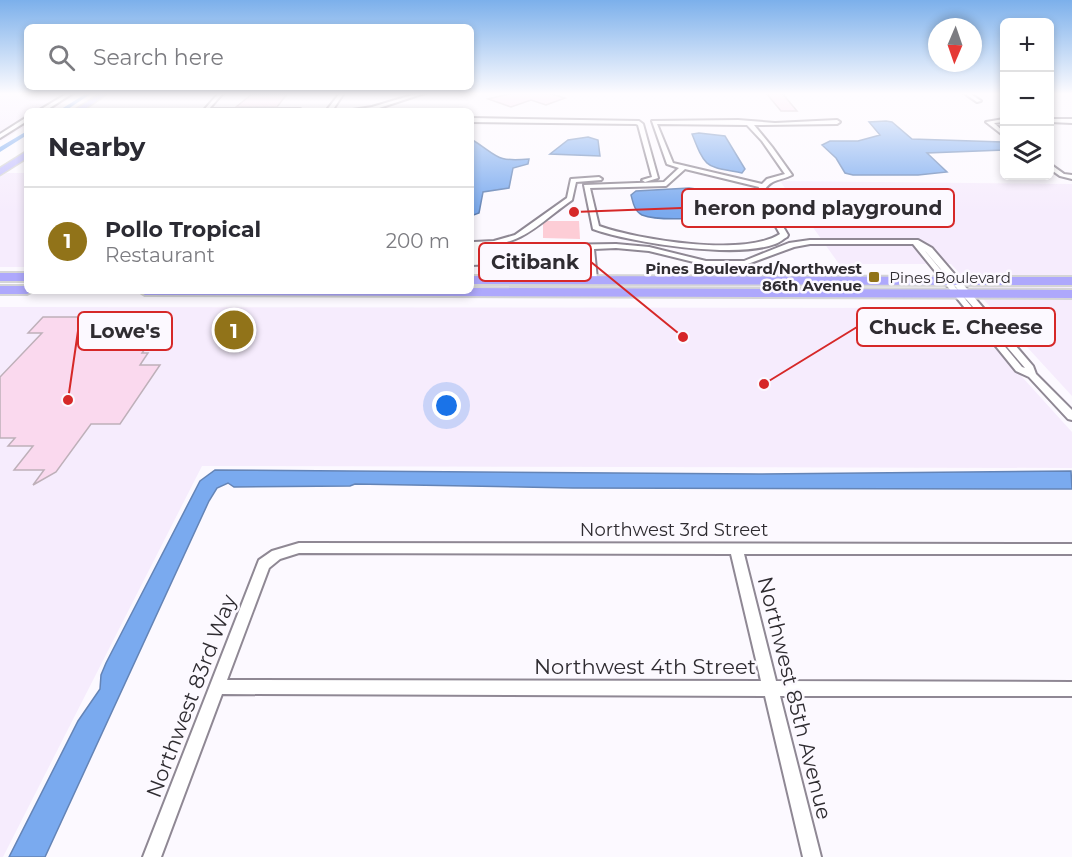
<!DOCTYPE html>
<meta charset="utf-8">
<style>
body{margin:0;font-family:Montserrat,sans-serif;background:#f2f2f3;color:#2b2b33}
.controls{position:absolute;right:18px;top:18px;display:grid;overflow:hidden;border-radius:9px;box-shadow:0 3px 9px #0003}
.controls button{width:54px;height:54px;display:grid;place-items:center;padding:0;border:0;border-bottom:2px solid #e1e1e2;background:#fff;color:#2b2b33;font:30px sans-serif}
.compass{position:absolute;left:928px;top:18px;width:54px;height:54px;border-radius:50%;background:#fff;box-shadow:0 3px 9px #0003;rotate:182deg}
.you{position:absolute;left:447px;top:406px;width:21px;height:21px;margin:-15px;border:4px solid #fff;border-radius:50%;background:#1a73e8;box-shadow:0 0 0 9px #1a73e833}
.badge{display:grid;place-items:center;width:39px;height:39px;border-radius:50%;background:#917319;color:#fff;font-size:20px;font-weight:700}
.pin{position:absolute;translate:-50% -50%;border:3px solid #fff;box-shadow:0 2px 6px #0006}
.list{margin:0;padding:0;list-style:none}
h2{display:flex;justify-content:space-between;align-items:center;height:78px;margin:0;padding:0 24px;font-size:26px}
h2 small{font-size:20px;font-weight:400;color:#7c7c81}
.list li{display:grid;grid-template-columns:39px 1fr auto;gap:18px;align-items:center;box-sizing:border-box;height:108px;padding:0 24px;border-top:2px solid #e1e1e2}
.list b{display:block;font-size:22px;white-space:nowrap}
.list p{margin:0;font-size:20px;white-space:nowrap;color:#7c7c81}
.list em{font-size:20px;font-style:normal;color:#7c7c81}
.icon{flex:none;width:33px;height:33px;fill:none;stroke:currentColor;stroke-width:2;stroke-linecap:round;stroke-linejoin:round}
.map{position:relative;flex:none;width:1072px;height:857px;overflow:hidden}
.search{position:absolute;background:#fff;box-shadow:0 3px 9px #0003;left:24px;top:24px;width:450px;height:66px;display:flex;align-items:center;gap:15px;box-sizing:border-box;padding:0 21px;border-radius:9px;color:#7c7c81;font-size:22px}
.panel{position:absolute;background:#fff;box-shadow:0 3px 9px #0003;left:24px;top:108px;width:450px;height:186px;border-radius:9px}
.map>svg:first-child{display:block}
.built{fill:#f6ecfd}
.green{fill:#fdcdd6}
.water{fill:#7aaaef;stroke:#6484b6;stroke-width:1.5}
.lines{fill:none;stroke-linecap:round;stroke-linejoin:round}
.canal{fill:#7aaaef;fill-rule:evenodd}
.building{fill:#fad9ee;stroke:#beb0b9;stroke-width:1.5}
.minor-casing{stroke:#8f8894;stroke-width:4}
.primary-casing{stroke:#d5d5d6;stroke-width:3}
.trunk-casing{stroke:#d5d5d6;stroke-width:4}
.minor{fill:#fff;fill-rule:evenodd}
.primary{fill:#c2befd;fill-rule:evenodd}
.trunk{fill:#aea8fc;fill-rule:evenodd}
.poi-dot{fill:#917319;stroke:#fcf9ff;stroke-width:2}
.labels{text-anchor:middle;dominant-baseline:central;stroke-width:5;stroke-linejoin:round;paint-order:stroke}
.far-poi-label{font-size:15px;font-weight:bold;fill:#2f2c31;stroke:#fcf9ff;text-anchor:end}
.far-street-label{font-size:15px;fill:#2f2c31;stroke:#fcf9ff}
.street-label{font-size:18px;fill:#2f2c31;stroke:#fcf9ff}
.near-street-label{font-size:21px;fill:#2f2c31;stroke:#fcf9ff}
.leader{fill:none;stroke:#d62828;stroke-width:2}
.callout-dot{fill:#d62828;stroke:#fcf9ff;stroke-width:2}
.callout{fill:#fcf9ff;stroke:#d62828;stroke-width:2}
.callout-label{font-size:20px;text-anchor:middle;font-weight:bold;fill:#2f2c31}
</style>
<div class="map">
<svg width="1072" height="857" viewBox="0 0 1072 857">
<rect width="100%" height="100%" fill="#fcf9ff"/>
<path class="built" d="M 0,93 L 80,93 L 50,111 L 27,111 L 27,125 L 0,142 Z
M 6,173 L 27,173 L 27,267 L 0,267 L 0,177 Z
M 780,181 L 1072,184 L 1072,396 L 951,264 L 839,264 Z
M 0,307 L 949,308 L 966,315 L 1072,432 L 1072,468 L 202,466 L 3,857 L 0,857 Z"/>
<path class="green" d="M 543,221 L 579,221 L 580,239 L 543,238 Z"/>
<path class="water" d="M 886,121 L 892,122 L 912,139 L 1003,142 L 1004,150 L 927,153 L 947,172 L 918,175 L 853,175 L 845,173 L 836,158 L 822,145 L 830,141 L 858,141 L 880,135 L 869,122 Z
M 699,133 L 725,136 L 745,169 L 742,173 C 706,166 706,170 692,134 Z
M 588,137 L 598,140 L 600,156 L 550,154 L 568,140 Z
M 471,139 C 499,156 494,162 529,159 L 528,164 L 513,168 L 509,188 L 483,192 L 479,213 L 471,216 Z
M 689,188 L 718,192 L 726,211 C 712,220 658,221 642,215 C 634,211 633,202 631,195 L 636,191 Z
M 215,470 L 759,474 L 1071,471 L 1072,489 L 573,488 L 355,484 L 350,486 L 234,487 L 228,483 L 217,488 L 209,501 L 45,857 L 9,857 L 78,721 L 100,689 L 101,675 L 106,663 L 200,481 Z"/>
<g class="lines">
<path class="canal" d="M 87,93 L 92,93 L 65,111 L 58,111 Z
M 27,131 L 27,135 L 0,152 L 0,147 Z"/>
</g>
<path class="building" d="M 513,93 L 548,93 L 565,98 L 546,105 L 531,100 L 511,107 L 488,99 Z
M 766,93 L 782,93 L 797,111 L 781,111 Z
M 252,94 L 287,94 L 277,107 L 236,107 Z
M 43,317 L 168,317 L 142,353 L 148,353 L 140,365 L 160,365 L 120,424 L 91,424 L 56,472 L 33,485 L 44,470 L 14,470 L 33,446 L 8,446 L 15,438 L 0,438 L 0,377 L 42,333 L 28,333 Z
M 231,321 L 249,321 L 237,339 L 220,339 Z"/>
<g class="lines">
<defs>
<path id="minor" d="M 68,93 L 73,93 L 45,111 L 38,111 Z
M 219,93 L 223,93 L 209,109 L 300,109 L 303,111 L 203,111 Z
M 340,93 L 344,93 L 332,111 L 326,111 Z
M 419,93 L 425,93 L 373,110 L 346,111 L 372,107 Z
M 964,93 L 969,93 L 981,101 L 977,102 Z
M 27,117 L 27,121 L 0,138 L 0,134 Z
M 471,118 L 639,121 L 643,124 L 658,178 L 645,182 L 642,180 L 652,177 L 638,125 L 636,124 L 471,122 Z
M 1004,119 L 1004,122 L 994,123 L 1004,132 L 1004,136 L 986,122 Z
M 1072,119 L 1072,123 L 1050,122 L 1050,119 Z
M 738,120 L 775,123 L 837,120 L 840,122 L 837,124 L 754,125 L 772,147 L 792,175 C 780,181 769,179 763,193 L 788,235 L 787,237 C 783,239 779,243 775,244 C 736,259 632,243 593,229 L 584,185 L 664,182 L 679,168 L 667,164 L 652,121 ZM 657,124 L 747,125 L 762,141 L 785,174 L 767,179 L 762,184 L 673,163 ZM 685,169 L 759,187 L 757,193 L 780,234 C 745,257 638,240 599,226 L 590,188 L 666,186 Z
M 1050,164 L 1064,174 L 1072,175 L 1072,179 L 1060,176 L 1050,169 Z
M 599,177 L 602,179 L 601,180 L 576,182 L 572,200 C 539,223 524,245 480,246 L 479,260 L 497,260 L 551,245 L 616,244 L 649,247 L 706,261 L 744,261 L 789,243 L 810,240 L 918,240 L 932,248 L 1033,366 L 1036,374 L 1072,410 L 1072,420 L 1068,419 L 1029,377 L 1016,371 L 913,244 L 810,244 L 794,247 L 745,265 L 706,265 L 649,251 L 616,248 L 594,249 L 597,279 L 593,281 L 589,279 L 587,249 L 551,249 L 497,264 L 471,265 L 474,242 L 494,241 L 515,235 L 567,198 L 571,179 ZM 925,251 L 926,252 L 1025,368 L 1022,367 Z
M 299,543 L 1072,544 L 1072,554 L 744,554 L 776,681 L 1072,682 L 1072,696 L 780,696 L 821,857 L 803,857 L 765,696 L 222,694 L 161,857 L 143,857 L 259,560 L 272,551 ZM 299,553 L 731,554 L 761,681 L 227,680 L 269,568 L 280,559 Z"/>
<path id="primary" d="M 101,93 L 108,93 L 82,111 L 73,111 Z
M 27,151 L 27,158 L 0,175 L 0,168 Z"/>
<path id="trunk" d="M 0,273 L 27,273 L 27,281 L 0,281 Z
M 471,276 L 1072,277 L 1072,285 L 471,284 Z
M 0,286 L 27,286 L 27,291 L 33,291 L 27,294 L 0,294 Z
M 471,288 L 1072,290 L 1072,298 L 145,295 L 139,291 L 471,291 Z"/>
</defs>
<use href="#minor" class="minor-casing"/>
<use href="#primary" class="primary-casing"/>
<use href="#trunk" class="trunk-casing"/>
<use href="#minor" class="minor"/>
<use href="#primary" class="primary"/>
<use href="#trunk" class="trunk"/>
</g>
<linearGradient id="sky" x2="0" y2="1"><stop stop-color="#7cb0eb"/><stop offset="0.44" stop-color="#fefcff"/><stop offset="1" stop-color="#fefcff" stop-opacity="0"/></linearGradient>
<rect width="1072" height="213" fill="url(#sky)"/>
<rect class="poi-dot" x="868" y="271" width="12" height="12" rx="3"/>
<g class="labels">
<g class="far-poi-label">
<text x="862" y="268">Pines Boulevard/Northwest<tspan x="862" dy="17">86th Avenue</tspan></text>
</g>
<g class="far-street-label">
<text x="950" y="277">Pines Boulevard</text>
</g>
<g class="street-label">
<text x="674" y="530">Northwest 3rd Street</text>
</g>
<g class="near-street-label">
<text x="645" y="666">Northwest 4th Street</text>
<text transform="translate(191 696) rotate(-69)">Northwest 83rd Way</text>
<text transform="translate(795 698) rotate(76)">Northwest 85th Avenue</text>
</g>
</g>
<path class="leader" d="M574 212L682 208M683 337L591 262M764 384L857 327M68 400L78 331"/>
<g class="callout-dot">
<circle cx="574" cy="212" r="6"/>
<circle cx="683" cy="337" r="6"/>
<circle cx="764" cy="384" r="6"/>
<circle cx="68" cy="400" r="6"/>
</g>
<g class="callout">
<rect x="682" y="189" width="272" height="38" rx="6"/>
<rect x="479" y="243" width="112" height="38" rx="6"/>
<rect x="857" y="308" width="198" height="38" rx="6"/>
<rect x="78" y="312" width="94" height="38" rx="6"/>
</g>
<g class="callout-label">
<text x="818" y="215">heron pond playground</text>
<text x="535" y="269">Citibank</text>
<text x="956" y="334">Chuck E. Cheese</text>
<text x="125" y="338">Lowe's</text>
</g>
</svg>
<div class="controls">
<button>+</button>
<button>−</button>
<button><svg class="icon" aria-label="layers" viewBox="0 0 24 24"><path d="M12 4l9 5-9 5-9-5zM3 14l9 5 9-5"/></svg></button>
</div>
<svg class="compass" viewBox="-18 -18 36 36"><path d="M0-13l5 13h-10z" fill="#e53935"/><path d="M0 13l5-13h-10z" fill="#7c7c81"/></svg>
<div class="you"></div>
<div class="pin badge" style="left:234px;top:330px">1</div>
<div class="search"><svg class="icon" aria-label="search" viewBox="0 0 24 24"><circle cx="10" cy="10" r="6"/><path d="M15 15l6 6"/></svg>Search here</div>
<section class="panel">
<h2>Nearby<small></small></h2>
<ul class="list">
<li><span class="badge">1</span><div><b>Pollo Tropical</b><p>Restaurant</p></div><em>200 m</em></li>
</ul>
</section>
</div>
